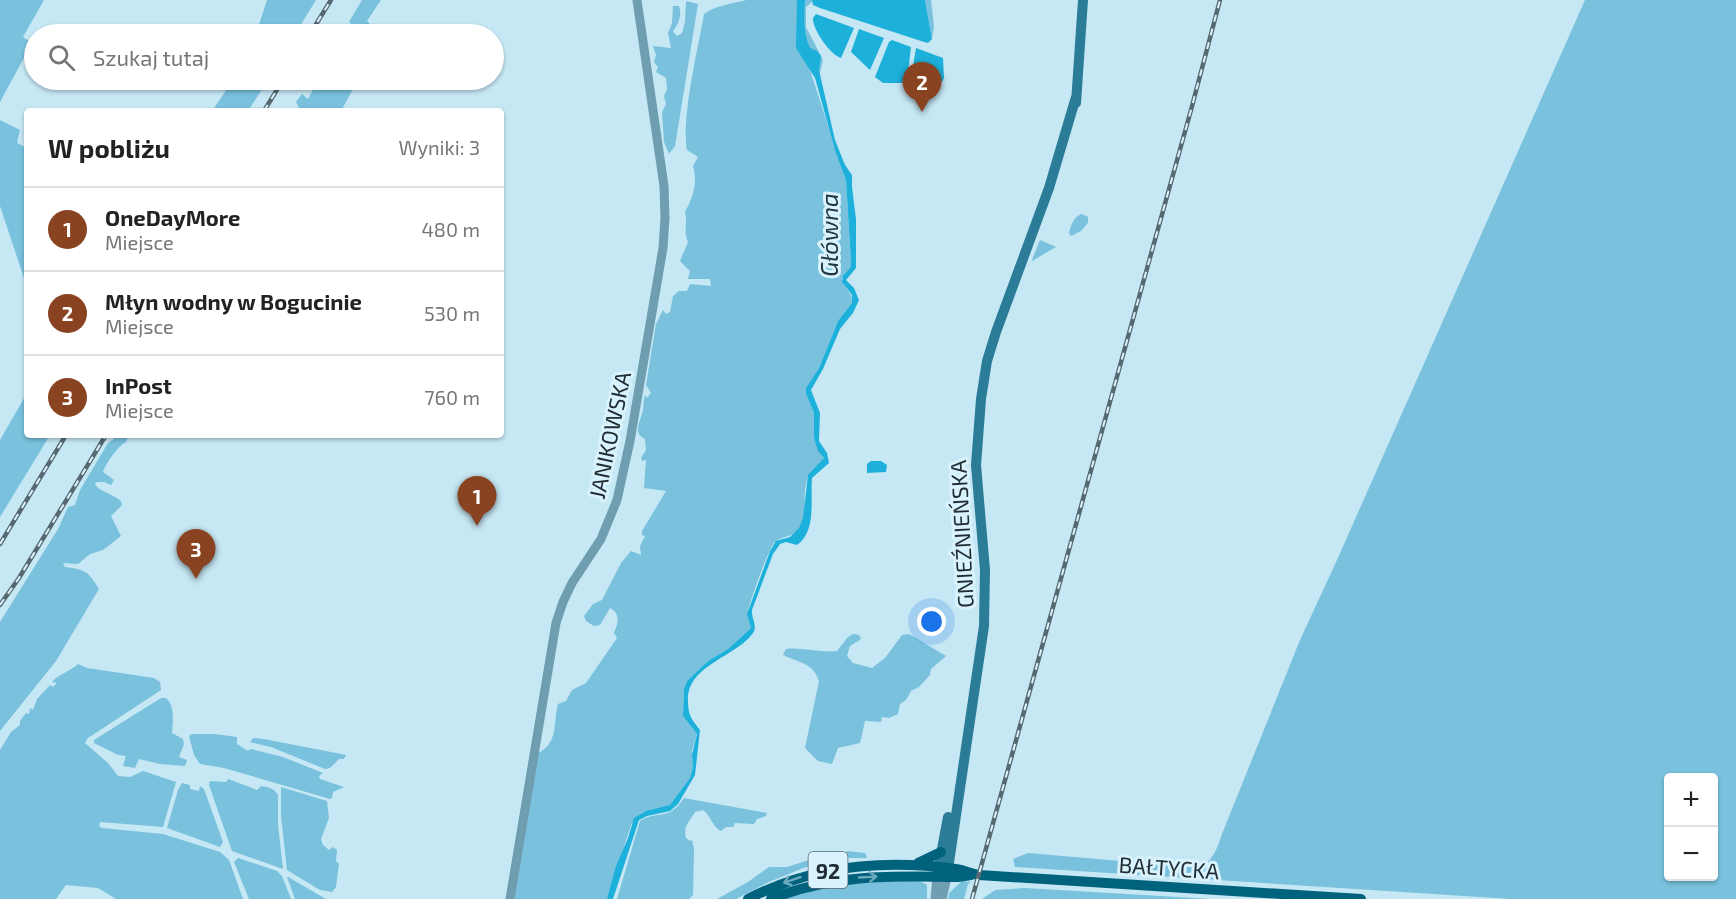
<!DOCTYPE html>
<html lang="pl">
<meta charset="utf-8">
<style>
body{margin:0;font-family:"Exo 2",sans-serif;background:#f6f6f6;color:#222}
.controls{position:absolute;right:18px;bottom:18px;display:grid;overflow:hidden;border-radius:6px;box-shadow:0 2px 4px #0004}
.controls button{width:54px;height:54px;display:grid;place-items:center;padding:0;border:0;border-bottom:2px solid #e0e0e0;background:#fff;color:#222;font:30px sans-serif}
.you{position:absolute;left:932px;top:622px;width:21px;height:21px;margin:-15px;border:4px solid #fff;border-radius:50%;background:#1a73e8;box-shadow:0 0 0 9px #1a73e833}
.badge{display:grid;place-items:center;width:39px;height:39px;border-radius:50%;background:#8a4321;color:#fff;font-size:20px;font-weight:700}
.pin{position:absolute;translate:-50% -50px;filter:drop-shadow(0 2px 3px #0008)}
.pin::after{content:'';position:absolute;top:32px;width:21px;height:18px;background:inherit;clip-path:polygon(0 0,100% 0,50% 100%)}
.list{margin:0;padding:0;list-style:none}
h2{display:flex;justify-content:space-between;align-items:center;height:78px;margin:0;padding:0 24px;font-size:26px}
h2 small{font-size:20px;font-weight:400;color:#767676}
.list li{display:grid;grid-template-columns:39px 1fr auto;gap:18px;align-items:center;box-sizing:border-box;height:84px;padding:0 24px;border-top:2px solid #e0e0e0}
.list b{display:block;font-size:22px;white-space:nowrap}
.list p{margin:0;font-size:20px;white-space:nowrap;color:#767676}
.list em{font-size:20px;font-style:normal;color:#767676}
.icon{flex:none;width:33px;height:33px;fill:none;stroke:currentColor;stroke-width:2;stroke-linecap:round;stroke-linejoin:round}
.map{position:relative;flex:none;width:1736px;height:899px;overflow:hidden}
.search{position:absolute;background:#fff;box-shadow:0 2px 4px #0004;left:24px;top:24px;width:480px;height:66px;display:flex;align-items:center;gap:15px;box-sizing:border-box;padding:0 21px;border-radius:33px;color:#767676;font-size:22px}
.panel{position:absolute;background:#fff;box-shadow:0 2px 4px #0004;left:24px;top:108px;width:480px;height:330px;border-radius:6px}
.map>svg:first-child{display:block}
.green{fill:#79c1dd;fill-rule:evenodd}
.water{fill:#1db0da}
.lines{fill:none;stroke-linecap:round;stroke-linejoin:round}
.tertiary{stroke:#6e9eb0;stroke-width:9}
.secondary{stroke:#2b7c97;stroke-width:10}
.primary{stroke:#00627c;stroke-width:10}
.rail-casing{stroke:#566871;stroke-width:4.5}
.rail{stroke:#d9f3fe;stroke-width:2;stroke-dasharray:7;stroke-linecap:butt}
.oneway{stroke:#6caabd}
.labels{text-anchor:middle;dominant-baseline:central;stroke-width:6;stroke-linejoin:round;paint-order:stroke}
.shield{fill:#d9f3fe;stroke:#586870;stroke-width:1.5}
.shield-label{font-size:21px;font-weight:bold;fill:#212d33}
.street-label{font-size:22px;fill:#212d33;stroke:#d9f3fe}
.water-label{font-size:24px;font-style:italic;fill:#21373f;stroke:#d9f3fe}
</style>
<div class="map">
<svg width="1736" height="899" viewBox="0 0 1736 899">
<rect width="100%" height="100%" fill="#c6e7f4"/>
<path class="green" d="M 0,0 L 44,0 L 23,37 L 32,43 L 0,102 Z
M 267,0 L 316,0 L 295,34 L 256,34 Z
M 362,0 L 381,0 L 367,21 L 380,34 L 362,34 L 349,22 Z
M 746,0 L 812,0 L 812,2 L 806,7 L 806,27 L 823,60 L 820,73 L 809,67 L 846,180 L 851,262 L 850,268 L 842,279 C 844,289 853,292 852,303 L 838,321 L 819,368 L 806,388 L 806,394 L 814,413 L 814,438 L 820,453 L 824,458 C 819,469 809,469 806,484 C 803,497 807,512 801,525 C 794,539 785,534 775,542 C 769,547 750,601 748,611 C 747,617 751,622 751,628 L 728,649 L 708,661 L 687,681 L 684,689 L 683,716 L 697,734 L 692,751 L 693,767 L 690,778 L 670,805 C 653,813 644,805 631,825 L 607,899 L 514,899 L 538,753 C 559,743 553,722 558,704 L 566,701 L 572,690 L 586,683 L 617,638 L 614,633 C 618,623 621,614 610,608 L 600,625 L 594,626 L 586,621 L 584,616 L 593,604 L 602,600 L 621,563 L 631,551 L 641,555 L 640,546 L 645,536 L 642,535 L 642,531 L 666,491 L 644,488 L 646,460 L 642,461 L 641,458 L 646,450 L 645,439 C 633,433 639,424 642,414 C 644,409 643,401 645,395 L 647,398 L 651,393 L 646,385 L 656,324 L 663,310 L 666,314 L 670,312 L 673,296 L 679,291 L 687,291 L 690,284 L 711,286 L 710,279 L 688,279 L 690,271 L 680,261 L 688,242 C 683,232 688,223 685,212 C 693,197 698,183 693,166 L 698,157 L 687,150 C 681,118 698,49 704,14 C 716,5 732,4 746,0 Z
M 925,0 L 931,0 L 934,27 L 932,39 Z
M 1585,0 L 1736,0 L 1736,899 L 1511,899 L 1015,867 L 1013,859 L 1028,853 L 1201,868 C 1214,858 1217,849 1222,834 L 1300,640 L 1337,560 ZM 1668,778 L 1714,778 L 1714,876 L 1668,876 Z
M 686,1 L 698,4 L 675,146 L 669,154 L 664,142 L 662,112 L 666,104 L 664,96 L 667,89 L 666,78 L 656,72 L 658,67 L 654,62 L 656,55 L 653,46 L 671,48 L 668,33 L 672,23 L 673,6 L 679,6 C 682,14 679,24 673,31 L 677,36 L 682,33 L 685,22 Z
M 233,80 L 268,80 L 248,111 L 212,111 Z
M 318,80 L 358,80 L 341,111 L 301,111 L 296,102 L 302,94 L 308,99 Z
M 0,120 L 20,130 L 17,143 L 27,148 L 27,287 L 0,206 Z
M 1082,214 L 1088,217 L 1088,223 L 1081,231 L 1071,236 L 1069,233 C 1071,225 1074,216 1082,214 Z
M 1040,240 L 1056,247 L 1032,261 L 1032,260 Z
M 27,393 L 27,435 L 50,435 L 0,517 L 0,440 Z
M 114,435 L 129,435 L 126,442 C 118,446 106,463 103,472 L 114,480 L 111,485 L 104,482 L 96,482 L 95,485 C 103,493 113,494 121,501 L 122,505 L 111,516 L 121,536 L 103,550 L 90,554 L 78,564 L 63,563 L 65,567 C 86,570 88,571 99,589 L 56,661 L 0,731 L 0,622 L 58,529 L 68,507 L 75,505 L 80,490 L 108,443 L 114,439 Z
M 853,634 L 859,635 L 861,639 L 850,646 L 847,656 L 853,663 L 872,668 L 885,658 L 902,635 L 909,634 L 946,656 L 931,669 L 930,675 L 919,687 L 911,691 L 906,700 L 900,704 L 898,714 L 889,718 L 882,717 L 881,722 L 865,721 L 860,743 L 838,748 L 832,764 L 818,761 L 805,748 L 819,681 C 813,663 800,663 783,655 L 786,649 C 802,647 820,653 837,651 L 848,637 Z
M 78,664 L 87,668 L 154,678 L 160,682 L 161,690 L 88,738 L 85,743 L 108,763 L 118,776 L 130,777 L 143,771 L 176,782 L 163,827 L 100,822 L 99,826 L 102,828 L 163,834 L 220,852 L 229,860 L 243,899 L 116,899 L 98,888 L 66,885 L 56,899 L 0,899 L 0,750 L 11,732 L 20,725 L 20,721 L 26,713 L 29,714 L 30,708 L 33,710 L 37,699 L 50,685 L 53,687 L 57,683 L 52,682 C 58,674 70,672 78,664 Z
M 161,698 L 166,698 C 175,706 173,721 172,733 L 183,739 L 184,744 L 179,757 L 187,760 L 185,766 L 160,764 L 139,759 L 135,768 L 123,766 L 126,756 L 118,755 L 94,743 L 94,740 Z
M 192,734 L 215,734 L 237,737 L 237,744 L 248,751 L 251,749 L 283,757 L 323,773 L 319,776 L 320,779 L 344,787 L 333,792 L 332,798 L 330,799 L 224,768 L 200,764 L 194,755 L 189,736 Z
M 253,738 L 264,739 L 346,755 L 344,759 L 339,759 L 330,768 L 325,769 L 271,747 L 250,742 Z
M 228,779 L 257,790 L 261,786 C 268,787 274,788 278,795 L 278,825 L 283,869 L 232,851 L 209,785 L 210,781 L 226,782 Z
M 182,783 L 190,785 L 190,789 L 199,791 L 200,786 L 204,789 L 223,842 L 220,847 L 167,828 L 178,790 Z
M 281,787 L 327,801 L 329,818 L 321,839 L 323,845 L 329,850 L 333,847 L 337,850 L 336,861 L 339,864 L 336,887 L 332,892 L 320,890 L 287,870 L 281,816 Z
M 684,798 L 767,813 L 766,816 L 757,819 L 754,824 L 735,823 L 733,827 L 726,827 L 721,831 C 712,826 711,816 703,810 L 695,812 C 689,822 683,826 686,838 L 690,841 L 692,840 L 694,849 L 693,895 L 689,899 L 617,899 L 640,821 C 660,809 668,822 684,798 Z
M 847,851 L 865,853 L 867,858 L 848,858 L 843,861 L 806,867 L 769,882 L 736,899 L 717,899 L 748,882 L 769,867 L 787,867 L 828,854 L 834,855 L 835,853 L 846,854 Z
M 238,858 L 277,871 L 282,876 L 291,899 L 249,899 L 234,862 Z
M 287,877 L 288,877 L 326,899 L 295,899 Z
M 920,881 L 927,885 L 927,899 L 781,899 L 841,883 Z
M 962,881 L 971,882 L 968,884 L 964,899 L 948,899 L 949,893 Z
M 1025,888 L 1211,899 L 982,899 L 995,890 Z"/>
<path class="water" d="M 797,0 L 805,0 C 804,16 803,33 810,48 L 817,51 L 821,56 L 819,70 L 835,140 L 845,165 L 852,175 L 852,187 L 856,219 L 856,268 L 846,280 L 854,288 L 859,300 L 853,313 L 840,329 L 823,369 L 811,390 L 820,413 L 819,441 L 827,453 L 829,463 L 812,478 C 810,499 817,531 797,545 L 786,542 L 780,544 L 773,554 L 752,610 C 751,618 758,626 753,633 C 735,658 686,665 688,702 C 688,715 692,720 700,730 L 695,775 L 678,804 L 670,811 L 647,816 L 639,820 L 613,899 L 607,899 L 616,866 L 628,838 L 634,818 L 646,811 L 670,805 L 690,778 L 693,767 L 692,755 L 697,734 L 683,716 L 684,689 L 687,681 L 708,661 L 728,649 L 751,628 L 747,614 L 770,551 L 776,541 L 790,537 L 799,528 L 803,518 L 808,475 L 824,458 L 818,451 L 814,438 L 814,413 L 806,394 L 806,388 L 819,368 L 838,321 L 852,303 L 852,295 L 842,282 L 843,276 L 850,268 L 851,262 L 846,180 L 836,153 L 815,78 L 796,48 Z
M 812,0 L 925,0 L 932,39 L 928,43 L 924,42 L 820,8 L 813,5 Z
M 816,14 L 854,28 L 841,58 C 831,56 812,29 813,18 Z
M 859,29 L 884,38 L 870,70 L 851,52 Z
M 892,40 L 911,47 L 907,81 L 905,83 L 883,83 L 875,77 L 889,42 Z
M 916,48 L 943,58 L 944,78 L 942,82 L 931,84 L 931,87 C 925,92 915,92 910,84 Z
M 871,461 L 881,461 L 887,465 L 886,472 L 867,473 L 867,464 Z"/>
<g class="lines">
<path class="tertiary" d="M 510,899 L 556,623 L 563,602 L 572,583 L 601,539 L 617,500 L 630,441 L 663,248 L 665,218 L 664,186 L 637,0
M 935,899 L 937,877
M 942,899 L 947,877"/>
<path class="secondary" d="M 1076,103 L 1083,0
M 937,876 L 948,817
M 947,876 L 984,626 L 985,570 L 976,465 L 981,399 L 987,361 L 996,332 L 1049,188 L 1076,97"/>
<path class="primary" d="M 918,863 L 941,852
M 748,899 C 813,865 884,859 956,869 C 964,870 971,874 979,875 L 1361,899
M 771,899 C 834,874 892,876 958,877 L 971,875"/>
<defs>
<path id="rail" d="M 310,34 L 331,0
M 264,111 L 283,80
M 0,544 L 66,435
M 0,605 L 19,578 L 106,435
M 972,899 L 1191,110 L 1220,0"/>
</defs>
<use href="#rail" class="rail-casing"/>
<use href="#rail" class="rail"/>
</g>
<defs><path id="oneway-shaft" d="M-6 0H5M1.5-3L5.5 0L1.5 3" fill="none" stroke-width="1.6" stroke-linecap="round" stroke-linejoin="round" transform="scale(1.5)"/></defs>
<g class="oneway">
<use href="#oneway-shaft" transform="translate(868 877) rotate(-3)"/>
<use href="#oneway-shaft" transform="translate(792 880) rotate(161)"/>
</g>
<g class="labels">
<rect class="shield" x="808.5" y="852" width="39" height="36" rx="4.5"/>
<g class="shield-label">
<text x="828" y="870">92</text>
</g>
<g class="street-label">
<text transform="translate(609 435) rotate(-78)">JANIKOWSKA</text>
<text transform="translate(961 534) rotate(-93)">GNIEŹNIEŃSKA</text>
<text transform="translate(1169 867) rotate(4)">BAŁTYCKA</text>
</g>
<g class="water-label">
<text transform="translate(828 235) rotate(-90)">Główna</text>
</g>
</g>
</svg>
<div class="controls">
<button>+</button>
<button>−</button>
</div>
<div class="you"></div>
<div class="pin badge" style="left:477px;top:526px">1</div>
<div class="pin badge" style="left:922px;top:112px">2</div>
<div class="pin badge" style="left:196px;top:579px">3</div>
<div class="search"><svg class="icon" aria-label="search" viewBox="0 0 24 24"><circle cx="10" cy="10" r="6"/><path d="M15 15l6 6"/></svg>Szukaj tutaj</div>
<section class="panel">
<h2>W pobliżu<small>Wyniki: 3</small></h2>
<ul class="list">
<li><span class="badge">1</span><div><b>OneDayMore</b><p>Miejsce</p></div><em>480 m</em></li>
<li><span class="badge">2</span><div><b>Młyn wodny w Bogucinie</b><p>Miejsce</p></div><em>530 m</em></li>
<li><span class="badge">3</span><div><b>InPost</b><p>Miejsce</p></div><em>760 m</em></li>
</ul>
</section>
</div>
